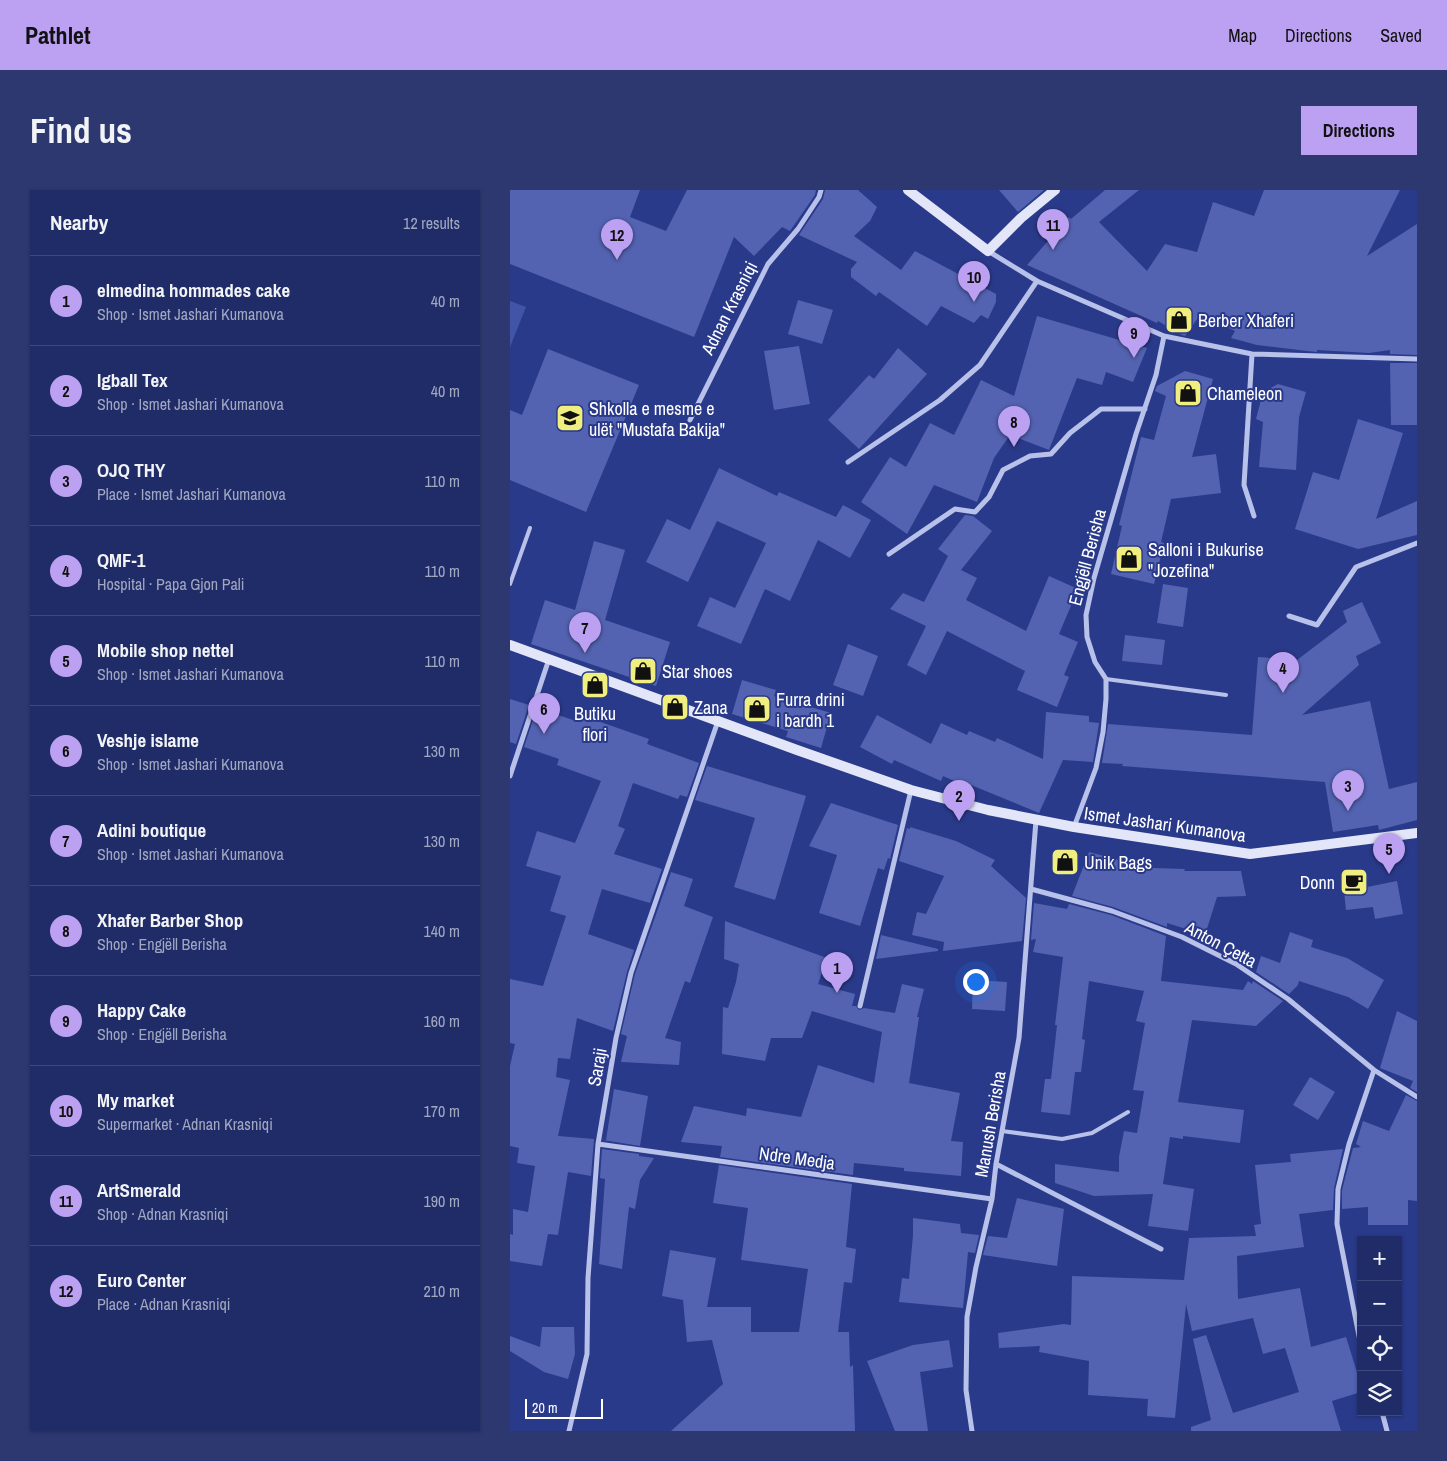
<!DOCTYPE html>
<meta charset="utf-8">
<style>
body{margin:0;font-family:"Archivo Narrow",sans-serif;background:#2d3871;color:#f1f3f6}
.controls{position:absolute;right:15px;bottom:15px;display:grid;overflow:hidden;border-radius:0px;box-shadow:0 1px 4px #0004}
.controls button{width:45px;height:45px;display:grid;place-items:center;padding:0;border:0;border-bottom:1px solid #3d487c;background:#202c68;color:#f1f3f6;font:25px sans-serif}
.scale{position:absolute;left:15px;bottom:12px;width:78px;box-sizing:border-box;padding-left:5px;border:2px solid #fff;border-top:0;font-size:14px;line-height:18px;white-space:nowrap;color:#fff;-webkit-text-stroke:4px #2a3a8a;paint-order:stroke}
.you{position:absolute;left:465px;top:791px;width:18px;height:18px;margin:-12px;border:4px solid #fff;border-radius:50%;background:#1a73e8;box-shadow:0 0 0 8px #1a73e833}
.badge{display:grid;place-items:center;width:32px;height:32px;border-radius:50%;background:#bca0f2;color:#111;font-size:16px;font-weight:700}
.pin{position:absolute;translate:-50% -41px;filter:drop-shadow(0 1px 2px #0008)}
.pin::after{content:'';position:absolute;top:26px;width:18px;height:15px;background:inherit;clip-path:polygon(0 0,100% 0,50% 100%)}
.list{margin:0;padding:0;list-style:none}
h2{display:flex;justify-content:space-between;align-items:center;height:65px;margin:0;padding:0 20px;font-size:21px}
h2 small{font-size:16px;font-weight:400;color:#a2a7c0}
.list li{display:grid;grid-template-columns:32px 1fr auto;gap:15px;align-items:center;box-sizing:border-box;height:90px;padding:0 20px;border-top:1px solid #3d487c}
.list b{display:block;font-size:19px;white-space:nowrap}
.list p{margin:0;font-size:16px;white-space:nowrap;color:#a2a7c0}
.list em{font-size:16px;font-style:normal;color:#a2a7c0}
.icon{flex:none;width:28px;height:28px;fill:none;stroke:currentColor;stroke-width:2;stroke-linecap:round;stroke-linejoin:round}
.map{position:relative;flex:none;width:907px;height:1241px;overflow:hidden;border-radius:0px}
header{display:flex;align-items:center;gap:30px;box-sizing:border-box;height:70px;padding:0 25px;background:#bca0f2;color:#111}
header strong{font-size:24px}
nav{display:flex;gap:28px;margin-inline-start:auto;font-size:18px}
.intro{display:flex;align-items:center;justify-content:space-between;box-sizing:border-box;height:120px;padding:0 30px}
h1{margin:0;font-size:35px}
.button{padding:12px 22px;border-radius:0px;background:#bca0f2;color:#111;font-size:18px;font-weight:700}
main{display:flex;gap:30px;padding:0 30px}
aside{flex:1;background:#202c68;border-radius:0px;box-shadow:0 1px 4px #0004}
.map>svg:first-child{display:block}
.green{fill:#4254a8}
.building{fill:#5363b1}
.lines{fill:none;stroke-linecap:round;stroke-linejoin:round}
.lane{stroke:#b8c1e9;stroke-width:4}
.street{stroke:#b8c1e9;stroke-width:5}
.secondary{stroke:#e2e6f8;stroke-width:10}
.labels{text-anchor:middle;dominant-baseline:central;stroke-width:4;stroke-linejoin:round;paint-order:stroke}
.street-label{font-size:18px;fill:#fff;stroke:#2a3a8a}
.poi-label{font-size:18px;fill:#fff;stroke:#2a3a8a;text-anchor:start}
</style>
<header>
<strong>Pathlet</strong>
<nav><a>Map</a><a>Directions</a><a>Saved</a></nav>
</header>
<div class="intro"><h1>Find us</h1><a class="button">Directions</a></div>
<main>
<aside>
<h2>Nearby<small>12 results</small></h2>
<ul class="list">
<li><span class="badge">1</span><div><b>elmedina hommades cake</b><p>Shop · Ismet Jashari Kumanova</p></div><em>40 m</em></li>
<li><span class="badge">2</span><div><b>Igball Tex</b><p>Shop · Ismet Jashari Kumanova</p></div><em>40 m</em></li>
<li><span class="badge">3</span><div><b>OJQ THY</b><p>Place · Ismet Jashari Kumanova</p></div><em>110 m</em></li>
<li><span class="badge">4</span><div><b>QMF-1</b><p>Hospital · Papa Gjon Pali</p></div><em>110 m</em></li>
<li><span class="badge">5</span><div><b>Mobile shop nettel</b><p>Shop · Ismet Jashari Kumanova</p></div><em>110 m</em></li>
<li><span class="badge">6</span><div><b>Veshje islame</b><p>Shop · Ismet Jashari Kumanova</p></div><em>130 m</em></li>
<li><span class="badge">7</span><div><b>Adini boutique</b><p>Shop · Ismet Jashari Kumanova</p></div><em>130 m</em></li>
<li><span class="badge">8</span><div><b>Xhafer Barber Shop</b><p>Shop · Engjëll Berisha</p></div><em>140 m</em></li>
<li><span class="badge">9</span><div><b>Happy Cake</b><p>Shop · Engjëll Berisha</p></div><em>160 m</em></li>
<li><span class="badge">10</span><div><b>My market</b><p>Supermarket · Adnan Krasniqi</p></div><em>170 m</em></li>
<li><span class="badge">11</span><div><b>ArtSmerald</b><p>Shop · Adnan Krasniqi</p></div><em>190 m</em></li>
<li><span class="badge">12</span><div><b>Euro Center</b><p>Place · Adnan Krasniqi</p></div><em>210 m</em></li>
</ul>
</aside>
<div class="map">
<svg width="907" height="1241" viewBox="0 0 907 1241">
<rect width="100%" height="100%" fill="#2a3a8a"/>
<path class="green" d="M 0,111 L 16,117 L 0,157 Z"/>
<path class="building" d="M 0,0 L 130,0 L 120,27 L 156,41 L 177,0 L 306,0 L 305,5 L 280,41 L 272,37 L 244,66 L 224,47 L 184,147 L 0,74 Z
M 315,0 L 348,0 L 367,17 L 360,31 L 344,46 L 391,80 L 405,61 L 486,104 L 486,112 L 478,129 L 471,125 L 464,133 L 431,116 L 417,136 L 369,102 L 366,106 L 341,87 L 341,79 L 347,72 L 289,45 L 313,9 Z
M 489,0 L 534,0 L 508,22 Z
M 595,0 L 629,0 L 589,32 L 637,81 L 655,54 L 687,62 L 703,12 L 744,26 L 754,0 L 890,0 L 857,66 L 907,34 L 907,165 L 880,164 L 880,160 L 859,163 L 807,160 L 807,162 L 797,161 L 747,155 L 721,148 L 725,141 L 690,125 L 675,146 L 672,145 L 648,131 L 647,133 L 517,75 L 559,27 L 561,29 Z
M 288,110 L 323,120 L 312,154 L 278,144 Z
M 527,126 L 637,158 L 623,192 L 596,182 L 592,195 L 567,188 L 539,260 L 500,245 L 484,268 L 467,312 L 424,295 L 397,344 L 351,312 L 380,267 L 396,277 L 420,233 L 444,245 L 471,190 L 504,206 Z
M 289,156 L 300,214 L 264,220 L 254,161 Z
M 388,158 L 417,184 L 349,259 L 318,230 L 359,185 L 364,189 Z
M 38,159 L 129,195 L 76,322 L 0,290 L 0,220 L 12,225 Z
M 880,173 L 907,173 L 907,235 L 881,235 Z
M 675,181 L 703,189 L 682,267 L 706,264 L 711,303 L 661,309 L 651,352 L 654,353 L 644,394 L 601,384 L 612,336 L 609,335 L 631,247 L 644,250 L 656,206 L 645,201 L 647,196 Z
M 768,194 L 796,202 L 789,227 L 786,280 L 749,277 L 753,232 L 746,229 L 753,202 Z
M 848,229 L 893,243 L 866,329 L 907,311 L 907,345 L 848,359 L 785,339 L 803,282 L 829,290 Z
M 209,278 L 267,306 L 269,302 L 326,327 L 333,315 L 361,330 L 340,368 L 308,350 L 280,411 L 255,399 L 231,454 L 187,436 L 200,407 L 225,418 L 256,353 L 207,331 L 178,392 L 136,372 L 157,329 L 180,340 Z
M 455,325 L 463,326 L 482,341 L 451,380 L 467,388 L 456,410 L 516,441 L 539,386 L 568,399 L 549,444 L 568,452 L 554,485 L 559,487 L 547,517 L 507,500 L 515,481 L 437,441 L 416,485 L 397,475 L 416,436 L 380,419 L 393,403 L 414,412 L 438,366 L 428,359 Z
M 84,351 L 115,360 L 95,430 L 160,452 L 146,496 L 21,454 L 35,410 L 65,420 Z
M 653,394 L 678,398 L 673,437 L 647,433 Z
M 852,412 L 871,453 L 846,466 L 849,475 L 792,525 L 860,511 L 879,599 L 907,592 L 907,630 L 869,640 L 868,635 L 823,642 L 815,592 L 612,576 L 613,574 L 592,573 L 598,534 L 742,545 L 748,467 L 787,470 L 837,432 L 833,421 Z
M 615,445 L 655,450 L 652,475 L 612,471 Z
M 338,454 L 368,466 L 353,506 L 323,495 Z
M 232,490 L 266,500 L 264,506 L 321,523 L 311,558 L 276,547 L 278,541 L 222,524 Z
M 0,509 L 19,515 L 6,554 L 0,552 Z
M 27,518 L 63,530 L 65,523 L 139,549 L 137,554 L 189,573 L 177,607 L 170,605 L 168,609 L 123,593 L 108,636 L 115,639 L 104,664 L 152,679 L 140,713 L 92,699 L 78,744 L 124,760 L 117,782 L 103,841 L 67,828 L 60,869 L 48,868 L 46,887 L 60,890 L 48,946 L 84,949 L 81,986 L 58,982 L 48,1045 L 38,1044 L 32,1076 L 0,1071 L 0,1044 L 3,1045 L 3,1019 L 18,1022 L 25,976 L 7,973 L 9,958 L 0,956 L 0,876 L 5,854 L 0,853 L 0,789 L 33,796 L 56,726 L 40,721 L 51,686 L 16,676 L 27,641 L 65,653 L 91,591 L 47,575 L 49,569 L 14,557 Z
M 536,522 L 579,526 L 579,532 L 589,533 L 583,572 L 553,570 L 529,623 L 461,595 L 460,598 L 433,586 L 431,591 L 384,570 L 382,574 L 350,557 L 367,525 L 421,554 L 431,533 L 457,545 L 459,541 L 485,552 L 487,548 L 533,569 Z
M 197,576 L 296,606 L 265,710 L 224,697 L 245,628 L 185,610 Z
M 321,613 L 388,635 L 380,669 L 378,668 L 374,680 L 368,678 L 350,736 L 309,723 L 327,665 L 299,656 Z
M 400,637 L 446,651 L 485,670 L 481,676 L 516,708 L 512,751 L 433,761 L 434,752 L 402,745 L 407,722 L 416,724 L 434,686 L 389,671 L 397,638 L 400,639 Z
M 579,662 L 643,679 L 643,678 L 675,679 L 674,681 L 731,681 L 736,706 L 707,707 L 695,745 L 657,733 L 657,737 L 603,717 L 562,706 Z
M 854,681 L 857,697 L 887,691 L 893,724 L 865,729 L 863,717 L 836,720 L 832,684 Z
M 161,682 L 183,689 L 174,716 L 203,727 L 180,793 L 175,791 L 155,848 L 171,852 L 169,875 L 111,872 L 117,846 L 111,844 L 125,784 Z
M 524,713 L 557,719 L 559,714 L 601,725 L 656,746 L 651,791 L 733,800 L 738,791 L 742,794 L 743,791 L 773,811 L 746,836 L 682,830 L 668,912 L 734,920 L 730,953 L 673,946 L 673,949 L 660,947 L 653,994 L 684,999 L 678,1041 L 638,1036 L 643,1004 L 584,1006 L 545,993 L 545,974 L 609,982 L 609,967 L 614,941 L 627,943 L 634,901 L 623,900 L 635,833 L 626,831 L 634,801 L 579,791 L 572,849 L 575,850 L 571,882 L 565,882 L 560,925 L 531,922 L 535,889 L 541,889 L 547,835 L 545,835 L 553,767 L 523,762 L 526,749 L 521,750 Z
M 215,731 L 317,768 L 308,794 L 345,804 L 342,816 L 346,816 L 349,820 L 354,818 L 385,823 L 392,794 L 414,799 L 407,827 L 409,827 L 399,893 L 450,903 L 441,951 L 453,952 L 451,986 L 394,981 L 394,978 L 344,973 L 343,985 L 210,967 L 212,956 L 171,952 L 184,916 L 236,926 L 237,918 L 291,927 L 308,875 L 364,893 L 372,842 L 302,821 L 292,848 L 261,848 L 255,871 L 212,864 L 213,817 L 218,818 L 226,792 L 229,774 L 214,769 Z
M 780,742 L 803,750 L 801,757 L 837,768 L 874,790 L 858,819 L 838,807 L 789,791 L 788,795 L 779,804 L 746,782 L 751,766 L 770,773 Z
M 371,745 L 428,759 L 428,761 L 366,769 Z
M 463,790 L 497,792 L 495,821 L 462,819 Z
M 887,821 L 907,831 L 907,902 L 900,898 L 903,891 L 870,878 Z
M 800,887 L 825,902 L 808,930 L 783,915 Z
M 104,899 L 138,906 L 130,956 L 93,950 L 96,950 Z
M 896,905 L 907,911 L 907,1011 L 898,1010 L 898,1035 L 858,1035 L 858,1017 L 832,1019 L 832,1000 L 843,958 L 851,957 L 846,954 L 853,931 L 879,941 Z
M 92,959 L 129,964 L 129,966 L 144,968 L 130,990 L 125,1019 L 119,1017 L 112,1079 L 89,1074 L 95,989 L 90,988 Z
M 833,959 L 824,998 L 823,1020 L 789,1024 L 794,1057 L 727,1066 L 728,1109 L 790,1098 L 801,1157 L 836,1147 L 851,1195 L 851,1202 L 822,1211 L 831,1241 L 681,1241 L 681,1237 L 701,1230 L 683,1149 L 696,1145 L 723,1223 L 789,1202 L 775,1158 L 753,1164 L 743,1128 L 682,1141 L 676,1114 L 665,1228 L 637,1226 L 638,1209 L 578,1205 L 579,1171 L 529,1162 L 530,1156 L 489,1158 L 488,1143 L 554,1134 L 561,1135 L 562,1086 L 674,1090 L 679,1048 L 746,1046 L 744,1035 L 751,1034 L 745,975 L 781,972 L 780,964 Z
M 209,975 L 342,994 L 336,1057 L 346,1059 L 342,1093 L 334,1092 L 328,1142 L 339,1142 L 340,1177 L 343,1175 L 345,1241 L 161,1241 L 213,1194 L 202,1150 L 177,1152 L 173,1110 L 152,1106 L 160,1060 L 206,1068 L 197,1117 L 241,1117 L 241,1142 L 289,1142 L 298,1079 L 231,1070 L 238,1018 L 203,1013 Z
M 507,1008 L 554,1019 L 547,1076 L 473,1065 L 478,1046 L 497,1048 Z
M 403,1028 L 450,1034 L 451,1043 L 469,1045 L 465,1063 L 458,1062 L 453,1118 L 389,1112 L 392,1088 L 399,1089 L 403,1045 Z
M 32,1137 L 64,1137 L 65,1164 L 58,1189 L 34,1182 L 0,1161 L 0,1146 L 30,1157 Z
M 439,1150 L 443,1177 L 410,1182 L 418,1241 L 385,1241 L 357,1171 L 403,1155 Z"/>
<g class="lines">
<path class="lane" d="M 0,394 L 20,338
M 596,489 L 716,505
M 492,941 L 552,949 L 582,943 L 618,922"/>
<path class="street" d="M 478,61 L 527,91 L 654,146 L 742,164 L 907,169
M 742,164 L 734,295 L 744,326
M 180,230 L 258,74 L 288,39 L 309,7 L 311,0
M 338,272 L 430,210 L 470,175 L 527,91
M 379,364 L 445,319 L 465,322 L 479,307 L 493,280 L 520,266 L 541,264 L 560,243 L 591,219 L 635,219
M 779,426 L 807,435 L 846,377 L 907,353
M 0,586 L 39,469
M 564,637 L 586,578 L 593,542 L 596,509 L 596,489 L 585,472 L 577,447 L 576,425 L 584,388 L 626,244 L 646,185 L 654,146
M 521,699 L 602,721 L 672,747 L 726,774 L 778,809 L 864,880 L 907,907
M 350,816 L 401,600
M 88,954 L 482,1009
M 486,974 L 651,1059
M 851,1156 L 827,1034 L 828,999 L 839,954 L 864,880
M 872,1222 L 877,1241
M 59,1241 L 77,1164 L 78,1088 L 88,954 L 106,848 L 121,783 L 208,531
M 462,1241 L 456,1200 L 457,1127 L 466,1077 L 482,1009 L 486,974 L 509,848 L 526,630"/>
<path class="secondary" d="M 398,0 L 478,61 L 511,28 L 545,0
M 0,455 L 287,560 L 401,600 L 478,620 L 564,637 L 740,664 L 907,643"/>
</g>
<defs>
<symbol id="shop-square" viewBox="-11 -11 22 22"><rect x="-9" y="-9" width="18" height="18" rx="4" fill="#f0ee7f" stroke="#2a3a8a"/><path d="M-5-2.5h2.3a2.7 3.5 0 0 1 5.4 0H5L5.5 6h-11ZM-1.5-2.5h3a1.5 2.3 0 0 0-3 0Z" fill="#111"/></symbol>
<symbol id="school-square" viewBox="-11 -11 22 22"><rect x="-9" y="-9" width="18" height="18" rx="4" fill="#f0ee7f" stroke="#2a3a8a"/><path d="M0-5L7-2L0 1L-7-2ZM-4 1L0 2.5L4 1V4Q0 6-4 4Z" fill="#111"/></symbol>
<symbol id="cafe-square" viewBox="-11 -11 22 22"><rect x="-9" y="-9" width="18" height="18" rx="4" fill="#f0ee7f" stroke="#2a3a8a"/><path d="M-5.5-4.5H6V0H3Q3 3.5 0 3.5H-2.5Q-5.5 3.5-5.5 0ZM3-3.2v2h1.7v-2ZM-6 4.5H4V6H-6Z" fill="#111"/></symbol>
</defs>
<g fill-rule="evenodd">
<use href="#shop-square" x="653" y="114" width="32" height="32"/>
<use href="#shop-square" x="662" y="187" width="32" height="32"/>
<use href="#school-square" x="44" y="212" width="32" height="32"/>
<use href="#shop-square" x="603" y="353" width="32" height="32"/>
<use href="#shop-square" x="117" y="465" width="32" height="32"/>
<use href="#shop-square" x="69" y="479" width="32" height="32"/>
<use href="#shop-square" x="149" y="501" width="32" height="32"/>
<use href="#shop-square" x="231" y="503" width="32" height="32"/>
<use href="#shop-square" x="539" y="656" width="32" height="32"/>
<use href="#cafe-square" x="828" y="676" width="32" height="32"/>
</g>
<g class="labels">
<g class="street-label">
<text transform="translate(219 118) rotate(-63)">Adnan Krasniqi</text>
<text transform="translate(577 367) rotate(-75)">Engjëll Berisha</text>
<text transform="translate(655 634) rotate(8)">Ismet Jashari Kumanova</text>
<text transform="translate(711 754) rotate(28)">Anton Çetta</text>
<text transform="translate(87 877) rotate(-80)">Saraji</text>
<text transform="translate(480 934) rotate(-80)">Manush Berisha</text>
<text transform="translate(287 968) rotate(8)">Ndre Medja</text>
</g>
<g class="poi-label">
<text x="688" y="130">Berber Xhaferi</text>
<text x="697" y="203">Chameleon</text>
<text x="79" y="218">Shkolla e mesme e<tspan x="79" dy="21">ulët "Mustafa Bakija"</tspan></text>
<text x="638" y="359">Salloni i Bukurise<tspan x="638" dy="21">"Jozefina"</tspan></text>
<text x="152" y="481">Star shoes</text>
<text x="266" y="509">Furra drini<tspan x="266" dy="21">i bardh 1</tspan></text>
<text x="184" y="517">Zana</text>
<text x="85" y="523" text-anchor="middle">Butiku<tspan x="85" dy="21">flori</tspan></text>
<text x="574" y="672">Unik Bags</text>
<text x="825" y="692" text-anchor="end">Donn</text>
</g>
</g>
</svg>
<div class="controls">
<button>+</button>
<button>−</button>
<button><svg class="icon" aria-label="locate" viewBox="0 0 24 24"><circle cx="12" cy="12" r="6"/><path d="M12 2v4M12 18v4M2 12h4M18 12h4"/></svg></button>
<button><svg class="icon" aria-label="layers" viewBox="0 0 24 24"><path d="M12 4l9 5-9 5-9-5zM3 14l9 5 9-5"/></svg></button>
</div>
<div class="scale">20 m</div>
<div class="you"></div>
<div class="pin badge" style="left:327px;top:803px">1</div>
<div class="pin badge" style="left:449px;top:631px">2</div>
<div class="pin badge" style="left:838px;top:621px">3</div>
<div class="pin badge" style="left:773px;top:503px">4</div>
<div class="pin badge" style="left:879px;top:684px">5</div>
<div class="pin badge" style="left:34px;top:544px">6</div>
<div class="pin badge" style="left:75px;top:463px">7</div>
<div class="pin badge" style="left:504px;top:257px">8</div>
<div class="pin badge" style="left:624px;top:168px">9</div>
<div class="pin badge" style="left:464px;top:112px">10</div>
<div class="pin badge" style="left:543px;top:60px">11</div>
<div class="pin badge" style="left:107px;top:70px">12</div>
</div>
</main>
